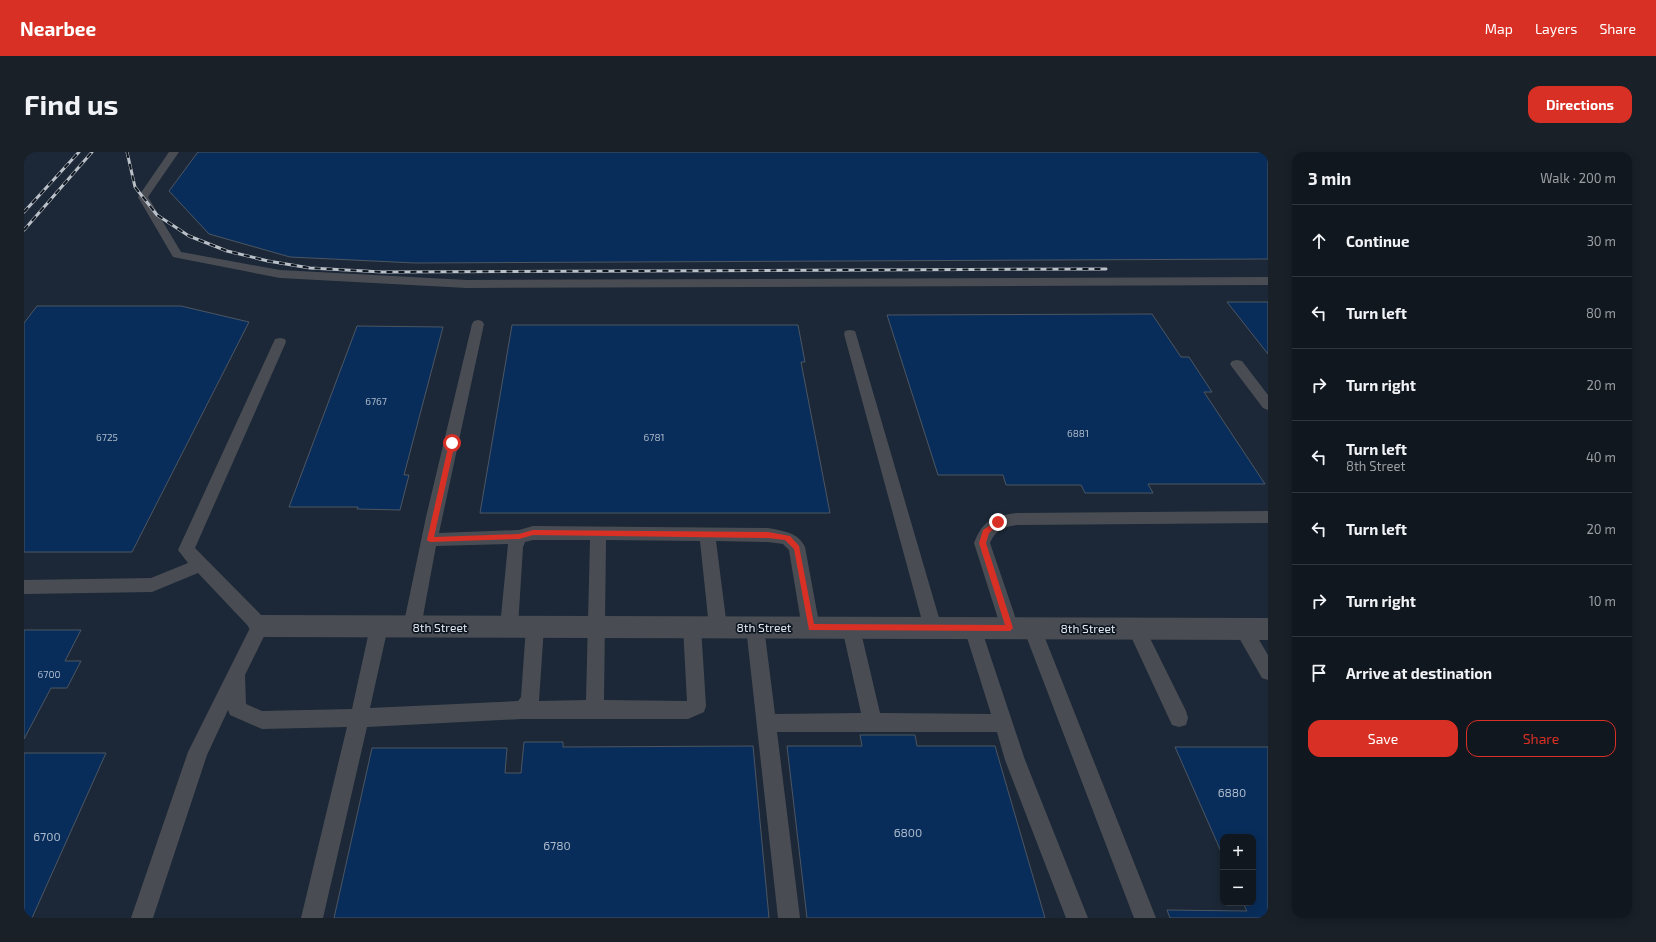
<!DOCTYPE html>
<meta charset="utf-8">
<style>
body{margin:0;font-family:"Exo 2",sans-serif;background:#1a2028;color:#f1f3f6}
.controls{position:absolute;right:12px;bottom:12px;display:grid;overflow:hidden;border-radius:8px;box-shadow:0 2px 10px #0003}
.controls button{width:36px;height:36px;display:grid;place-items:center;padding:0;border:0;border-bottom:1px solid #30363d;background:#11171f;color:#f1f3f6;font:20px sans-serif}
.stop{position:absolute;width:12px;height:12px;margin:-9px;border:3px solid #d93025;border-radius:50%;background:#fff}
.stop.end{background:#d93025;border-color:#fff;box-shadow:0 1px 4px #0008}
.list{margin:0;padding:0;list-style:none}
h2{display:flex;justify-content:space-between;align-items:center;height:52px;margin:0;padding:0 16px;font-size:17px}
h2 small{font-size:13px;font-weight:400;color:#9c9fa4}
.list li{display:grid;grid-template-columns:26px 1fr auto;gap:12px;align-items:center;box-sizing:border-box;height:72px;padding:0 16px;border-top:1px solid #30363d}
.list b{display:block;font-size:15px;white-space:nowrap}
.list p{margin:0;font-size:13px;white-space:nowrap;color:#9c9fa4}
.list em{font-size:13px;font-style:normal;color:#9c9fa4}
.actions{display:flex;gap:8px;padding:12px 16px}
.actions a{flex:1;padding:9px 0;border:1px solid #d93025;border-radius:12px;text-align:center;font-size:14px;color:#d93025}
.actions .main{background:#d93025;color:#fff}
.icon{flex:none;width:22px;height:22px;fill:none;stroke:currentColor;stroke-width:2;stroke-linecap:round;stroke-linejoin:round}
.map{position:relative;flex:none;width:1244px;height:766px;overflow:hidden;border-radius:12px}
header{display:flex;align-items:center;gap:24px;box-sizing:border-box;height:56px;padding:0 20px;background:#d93025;color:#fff}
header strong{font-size:19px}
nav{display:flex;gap:22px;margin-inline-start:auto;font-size:14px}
.intro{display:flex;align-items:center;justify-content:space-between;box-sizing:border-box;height:96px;padding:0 24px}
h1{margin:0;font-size:28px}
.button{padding:10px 18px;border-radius:12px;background:#d93025;color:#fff;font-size:14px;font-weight:700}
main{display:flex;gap:24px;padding:0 24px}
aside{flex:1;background:#11171f;border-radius:12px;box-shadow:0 2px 10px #0003}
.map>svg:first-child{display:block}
.built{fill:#1c2837;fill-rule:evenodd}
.building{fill:#092d5a;stroke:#4d5662}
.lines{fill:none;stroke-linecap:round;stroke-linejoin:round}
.service{fill:#494d53;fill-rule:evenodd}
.minor{fill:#494d53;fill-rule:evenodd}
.rail-casing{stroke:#bac0c8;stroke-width:3}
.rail{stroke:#0e1620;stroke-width:2;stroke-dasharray:6;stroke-linecap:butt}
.route{fill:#d93025}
.labels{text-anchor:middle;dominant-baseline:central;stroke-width:3.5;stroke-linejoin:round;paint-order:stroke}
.number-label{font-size:10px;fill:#adbacb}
.street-label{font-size:12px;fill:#e4e9f1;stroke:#0e1620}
.near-number-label{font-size:12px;fill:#adbacb}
</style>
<header>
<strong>Nearbee</strong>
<nav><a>Map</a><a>Layers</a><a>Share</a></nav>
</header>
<div class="intro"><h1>Find us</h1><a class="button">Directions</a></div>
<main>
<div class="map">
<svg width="1244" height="766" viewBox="0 0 1244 766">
<rect width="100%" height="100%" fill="#171f29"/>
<path class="built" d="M 0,0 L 1244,0 L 1244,766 L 0,766 ZM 1199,685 L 1229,685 L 1229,751 L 1199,751 Z"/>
<path class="building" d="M 174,0 L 1244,0 L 1244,107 L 391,111 L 266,105 L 185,82 L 145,39 Z
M 1203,150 L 1244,150 L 1244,202 Z
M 13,154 L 157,154 L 225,170 L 108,400 L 0,400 L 0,171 Z
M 1128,162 L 1157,205 L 1165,205 L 1188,240 L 1180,240 L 1241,332 L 1124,332 L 1129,341 L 1061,341 L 1057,333 L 982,333 L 979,323 L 914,323 L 863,163 Z
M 488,173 L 774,173 L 781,210 L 777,210 L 806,361 L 456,361 Z
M 333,174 L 419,175 L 380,323 L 385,323 L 376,358 L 333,357 L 334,355 L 265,355 Z
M 0,478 L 57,478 L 41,509 L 57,509 L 43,536 L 27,536 L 0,587 Z
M 836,583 L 891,583 L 893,594 L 971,594 L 1021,766 L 783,766 L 763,594 L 838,594 Z
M 500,590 L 539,590 L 539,595 L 729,594 L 745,766 L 310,766 L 348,596 L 483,596 L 481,621 L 497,621 Z
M 1151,595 L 1244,595 L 1244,766 L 1146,766 L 1143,758 L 1223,759 L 1219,751 L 1229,751 L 1229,685 L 1199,685 L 1199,704 Z
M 0,601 L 82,601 L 8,766 L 0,766 Z"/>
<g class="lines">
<path class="service" d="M 145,0 L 155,0 L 124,45 L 157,100 L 256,118 L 443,128 L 1244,125 L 1244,133 L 443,136 L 256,126 L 149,105 L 114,45 Z
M 454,168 L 458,169 L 460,172 L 415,381 L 495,378 L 509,374 L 744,376 C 759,379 774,380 781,395 L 796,476 L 793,482 L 787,484 L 781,482 L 778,476 L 765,398 L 759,392 L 744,390 L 692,389 L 703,475 L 700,481 L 694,483 L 688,481 L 685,475 L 676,389 L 582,388 L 580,548 L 663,549 L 659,475 L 662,469 L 668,467 L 674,469 L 677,475 L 682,554 L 680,560 L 664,567 L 498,567 L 343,575 L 299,766 L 277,766 L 323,575 L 238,577 L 206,563 L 204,558 L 183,603 L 129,766 L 107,766 L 164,600 L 226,476 L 174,421 L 128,440 L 0,442 L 0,428 L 127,426 L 164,411 L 154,398 L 251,187 L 256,186 L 261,187 L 262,190 L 171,396 L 242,468 L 245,474 L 221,523 L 222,552 L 238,559 L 328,557 L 346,475 L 349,469 L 355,467 L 361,469 L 364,475 L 346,556 L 494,549 L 497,545 L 502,475 L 505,469 L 511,467 L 517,469 L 520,475 L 515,549 L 562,548 L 566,388 L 509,388 L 501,390 L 499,395 L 494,475 L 491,481 L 485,483 L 479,481 L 476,475 L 484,392 L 412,394 L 397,475 L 394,481 L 388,483 L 382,481 L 379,475 L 402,365 L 448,172 L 450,169 Z
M 826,178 L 831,179 L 832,182 L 918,476 L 915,482 L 909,484 L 903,482 L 900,476 L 820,182 L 821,179 Z
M 1213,208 L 1218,209 L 1244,243 L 1244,258 L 1239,256 L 1208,215 L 1206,212 L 1208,209 Z
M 1244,359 L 1244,371 L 993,373 C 980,375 971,378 966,391 L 995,476 L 992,482 L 986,484 L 980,482 L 977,476 L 950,391 C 959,368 969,364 993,361 Z
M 731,467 L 737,469 L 740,475 L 751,562 L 837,561 L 818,476 L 821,470 L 827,468 L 833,470 L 836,476 L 856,561 L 967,562 L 940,476 L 943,470 L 949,468 L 955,470 L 1001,608 L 1064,766 L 1042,766 L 981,608 L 973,580 L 753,580 L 776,766 L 754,766 L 722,475 L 725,469 Z
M 1008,468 L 1014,470 L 1017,476 L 1132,766 L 1110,766 L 999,476 L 1002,470 Z
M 1112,468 L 1118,470 L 1162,559 L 1164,566 L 1162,573 L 1155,575 L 1148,573 L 1103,476 L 1106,470 Z
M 1219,469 L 1225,471 L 1244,503 L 1244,528 L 1238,526 L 1210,477 L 1213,471 Z"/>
<path class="minor" d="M 236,463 L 1244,466 L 1244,488 L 236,485 L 228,482 L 224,474 L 228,466 Z"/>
<defs>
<path id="rail" d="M 103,0 L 111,35 L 133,63 L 165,84 L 203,99 L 244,109 L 286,116 L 358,120 L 1082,117
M 0,60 L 55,0
M 0,78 L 68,0"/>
</defs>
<use href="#rail" class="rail-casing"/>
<use href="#rail" class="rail"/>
</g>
<path class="route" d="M 428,289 L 431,291 L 410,385 L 495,382 L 509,378 L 744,380 L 766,384 L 775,394 L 790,472 L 981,473 L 955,391 L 959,378 L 974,368 L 977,370 L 976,372 L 965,381 L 962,391 L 989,476 L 986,479 L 785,478 L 770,397 L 761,388 L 744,386 L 509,383 L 495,387 L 406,390 L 403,388 L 425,291 Z"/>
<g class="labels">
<g class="number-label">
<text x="352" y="249">6767</text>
<text x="1054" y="281">6881</text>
<text x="83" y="285">6725</text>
<text x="630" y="285">6781</text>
<text x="25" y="522">6700</text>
</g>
<g class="street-label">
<text x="416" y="475">8th Street</text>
<text x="740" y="475">8th Street</text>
<text x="1064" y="476">8th Street</text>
</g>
<g class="near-number-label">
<text x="1208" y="640">6880</text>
<text x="884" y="680">6800</text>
<text x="23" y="684">6700</text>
<text x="533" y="693">6780</text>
</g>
</g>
</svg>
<div class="controls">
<button>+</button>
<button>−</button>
</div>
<div class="stop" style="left:428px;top:291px"></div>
<div class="stop end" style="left:974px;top:370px"></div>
</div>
<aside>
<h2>3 min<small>Walk · 200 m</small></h2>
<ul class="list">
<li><svg class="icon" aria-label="ahead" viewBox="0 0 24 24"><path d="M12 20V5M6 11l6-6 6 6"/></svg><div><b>Continue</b></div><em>30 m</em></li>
<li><svg class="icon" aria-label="left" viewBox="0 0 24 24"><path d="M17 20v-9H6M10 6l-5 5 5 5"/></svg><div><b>Turn left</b></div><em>80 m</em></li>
<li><svg class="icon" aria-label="right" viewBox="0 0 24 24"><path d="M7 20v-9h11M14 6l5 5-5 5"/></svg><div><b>Turn right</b></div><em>20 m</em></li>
<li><svg class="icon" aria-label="left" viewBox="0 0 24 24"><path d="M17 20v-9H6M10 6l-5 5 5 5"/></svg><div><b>Turn left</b><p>8th Street</p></div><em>40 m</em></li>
<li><svg class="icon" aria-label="left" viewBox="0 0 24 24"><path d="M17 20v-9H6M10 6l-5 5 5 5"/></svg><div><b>Turn left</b></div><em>20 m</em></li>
<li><svg class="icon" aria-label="right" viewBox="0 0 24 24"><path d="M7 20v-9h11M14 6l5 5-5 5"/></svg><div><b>Turn right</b></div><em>10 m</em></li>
<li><svg class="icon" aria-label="arrive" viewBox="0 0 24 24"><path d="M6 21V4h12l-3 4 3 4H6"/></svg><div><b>Arrive at destination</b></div></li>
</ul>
<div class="actions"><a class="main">Save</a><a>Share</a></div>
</aside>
</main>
